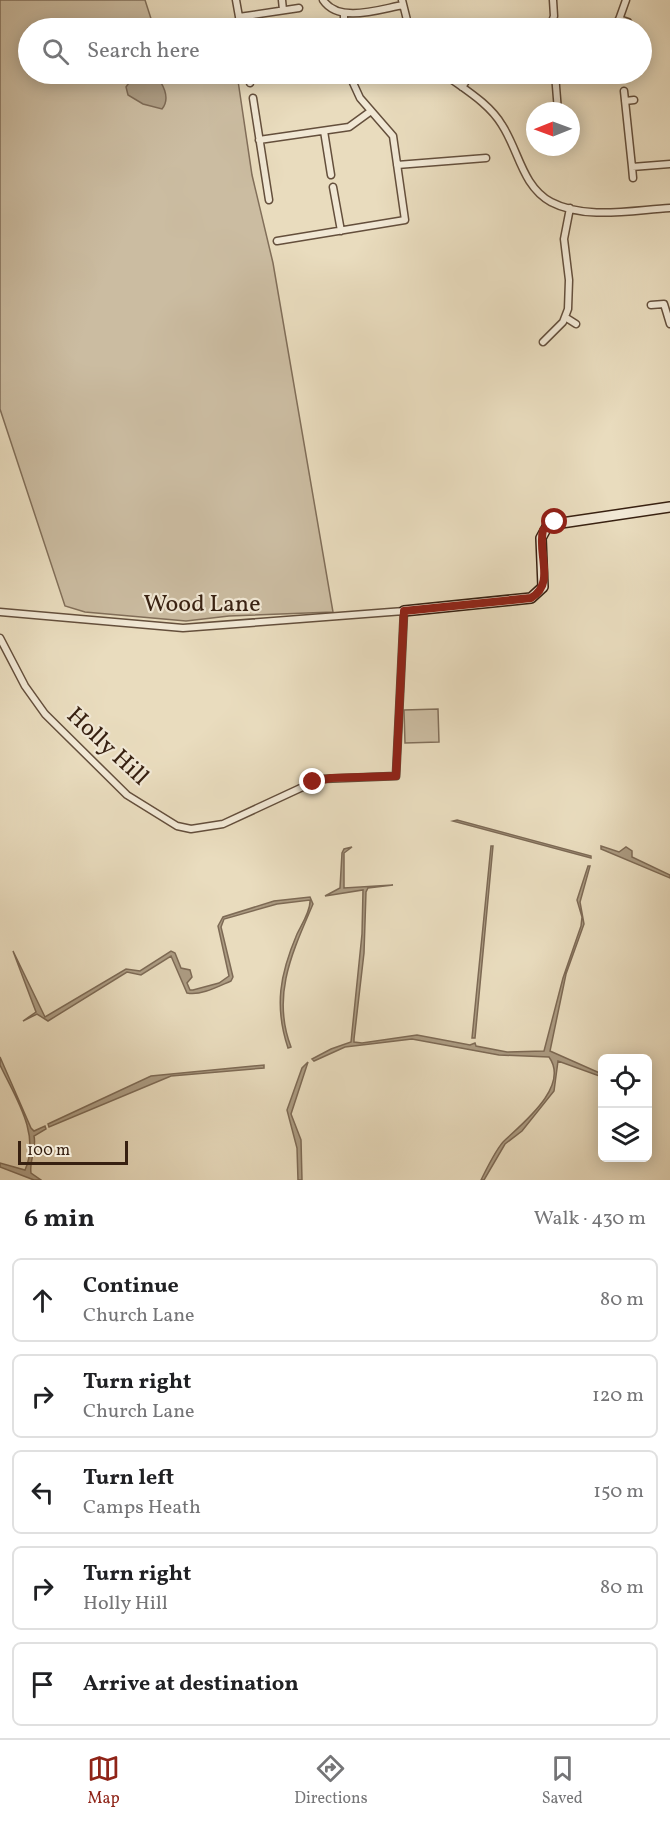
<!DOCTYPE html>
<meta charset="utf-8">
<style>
body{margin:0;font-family:Vollkorn,serif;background:#f2f2f2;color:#202124}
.controls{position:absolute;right:18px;bottom:18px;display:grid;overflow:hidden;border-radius:9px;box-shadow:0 3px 15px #0003}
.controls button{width:54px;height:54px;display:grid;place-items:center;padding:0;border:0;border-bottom:2px solid #e0e0e0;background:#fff;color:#202124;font:30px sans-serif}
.compass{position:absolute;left:526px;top:102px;width:54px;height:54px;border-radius:50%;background:#fff;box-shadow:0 3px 15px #0003;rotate:269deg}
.scale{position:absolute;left:18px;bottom:15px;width:110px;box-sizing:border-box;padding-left:6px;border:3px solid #372011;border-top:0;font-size:16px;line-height:21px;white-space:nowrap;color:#372011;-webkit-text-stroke:4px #f1e8d5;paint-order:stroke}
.stop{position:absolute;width:18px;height:18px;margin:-14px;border:4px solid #8f2418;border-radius:50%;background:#fff}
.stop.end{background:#8f2418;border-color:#fff;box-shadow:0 2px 6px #0008}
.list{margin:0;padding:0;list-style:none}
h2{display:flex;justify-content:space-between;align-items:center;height:78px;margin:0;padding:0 24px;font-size:26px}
h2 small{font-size:20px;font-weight:400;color:#757577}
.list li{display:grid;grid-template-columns:39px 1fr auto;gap:18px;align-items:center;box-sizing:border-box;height:84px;margin:0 12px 12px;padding:0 12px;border:2px solid #e0e0e0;border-radius:9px}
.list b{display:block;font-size:22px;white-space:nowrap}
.list p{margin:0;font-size:20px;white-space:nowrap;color:#757577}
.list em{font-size:20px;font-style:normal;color:#757577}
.icon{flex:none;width:33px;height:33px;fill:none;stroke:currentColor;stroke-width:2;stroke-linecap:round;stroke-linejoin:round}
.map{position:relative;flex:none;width:670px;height:1180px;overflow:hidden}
.search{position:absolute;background:#fff;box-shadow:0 3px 15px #0003;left:18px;right:18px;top:18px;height:66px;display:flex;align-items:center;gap:15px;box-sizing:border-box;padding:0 21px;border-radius:33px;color:#757577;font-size:22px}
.sheet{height:558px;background:#fff}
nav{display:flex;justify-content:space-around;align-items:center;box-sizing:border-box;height:84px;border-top:2px solid #e0e0e0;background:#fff;font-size:16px;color:#757577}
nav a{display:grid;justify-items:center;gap:3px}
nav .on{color:#8f2418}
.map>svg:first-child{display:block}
.green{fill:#cbbca1;stroke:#816e59;stroke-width:1.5}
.water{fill:#ac9c83;stroke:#7d6a55;stroke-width:1.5}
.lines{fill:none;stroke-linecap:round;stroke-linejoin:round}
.street-casing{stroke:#644f3c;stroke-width:9}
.secondary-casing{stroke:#372011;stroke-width:12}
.street{stroke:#f1e8d5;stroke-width:6}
.secondary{stroke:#f1e8d5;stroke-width:9}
.route{stroke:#8f2418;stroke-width:8}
.labels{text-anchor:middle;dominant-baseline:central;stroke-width:4.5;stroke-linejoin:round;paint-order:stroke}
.street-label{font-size:24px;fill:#372011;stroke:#f1e8d5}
</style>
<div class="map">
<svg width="670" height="1180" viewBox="0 0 670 1180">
<rect width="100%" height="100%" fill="#e9dcbe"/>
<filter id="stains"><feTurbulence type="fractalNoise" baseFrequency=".00333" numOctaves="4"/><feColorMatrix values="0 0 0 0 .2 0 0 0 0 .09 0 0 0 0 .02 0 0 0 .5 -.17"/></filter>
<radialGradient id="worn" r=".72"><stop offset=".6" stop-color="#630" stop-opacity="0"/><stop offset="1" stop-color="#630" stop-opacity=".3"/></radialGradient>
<path class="green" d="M 0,0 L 145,0 L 154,28 L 231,25 L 232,28 L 28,28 L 28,74 L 237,74 L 252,175 L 273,263 L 333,612 L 229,616 L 186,621 L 85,612 L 65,606 L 0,409 Z
M 438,709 L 439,742 L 405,743 L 404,710 Z"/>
<path class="water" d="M 141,74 L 154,74 C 163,83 171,98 162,109 L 143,104 L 128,95 L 126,87 L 131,80 Z
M 457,820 L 591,856 L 591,858 L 453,821 Z
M 491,846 L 493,846 L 475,1038 L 472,1038 Z
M 601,846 L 619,852 L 626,847 L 632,851 L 632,857 L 670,875 L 670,878 L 601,849 Z
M 352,847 L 344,853 L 344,888 L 393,885 L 368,888 L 366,892 L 364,953 L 354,1039 L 354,1042 L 362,1043 L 417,1035 L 470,1045 L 475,1043 L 476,1046 L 507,1052 L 544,1051 L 563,978 L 581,926 L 582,917 L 577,900 L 588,866 L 590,866 L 580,902 L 584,924 L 566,974 L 550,1051 L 602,1074 L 602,1077 L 558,1061 L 554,1091 L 522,1131 L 505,1144 L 484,1180 L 481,1180 C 486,1170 497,1147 505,1140 C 523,1123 570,1086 549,1057 L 499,1055 L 412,1039 L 345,1047 L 314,1061 L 312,1059 L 331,1049 L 351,1042 L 362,934 L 363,890 L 325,896 L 340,888 L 342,853 L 344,849 Z
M 310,897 L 313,904 C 293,951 271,995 291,1047 L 288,1048 C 274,1006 280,974 297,934 C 302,924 311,910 310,900 L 277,904 L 224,919 L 221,927 L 233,977 L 231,981 C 219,986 201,996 187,993 L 171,956 L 141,975 L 127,972 L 48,1021 L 37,1014 L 23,1021 L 36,1012 L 13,951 L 45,1017 L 126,969 L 140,971 L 171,951 L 175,953 L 181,968 L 190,970 L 192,977 L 187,983 L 190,990 L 193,990 L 219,983 L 229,976 L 218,926 L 223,917 L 274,901 Z
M 0,1057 L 31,1128 L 34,1131 L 45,1126 L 46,1129 L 34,1136 C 37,1149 29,1160 31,1173 L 41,1180 L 34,1180 L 0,1167 L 0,1163 L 25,1170 C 41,1134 15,1097 0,1065 Z
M 308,1062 L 291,1114 L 301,1140 L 302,1180 L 298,1180 L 297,1148 L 287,1110 L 302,1068 Z
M 264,1065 L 264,1068 L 171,1076 L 49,1127 L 48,1124 L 151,1076 Z"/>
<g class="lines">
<defs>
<path id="street" d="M 236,0 L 241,28
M 282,0 L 283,10
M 323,0 C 339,24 380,9 403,5
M 402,0 L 409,28
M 239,17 L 299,8
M 619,19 L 628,22
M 344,28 L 344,13
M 550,28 L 554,16 L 553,0
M 616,28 L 626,0
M 248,74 L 250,83
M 302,74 L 303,77
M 444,74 C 464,89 489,103 502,125 C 519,151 522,186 551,202 C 585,220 633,210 670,208
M 555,74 L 558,111
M 462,87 L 471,74
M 624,91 L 632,167 L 670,164
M 253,98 L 269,200
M 625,101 L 634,100
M 571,121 L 573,121
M 324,131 L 331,175
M 259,140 L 349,127 L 371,111
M 397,165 L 486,158
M 632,167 L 633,178
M 333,187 L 341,231
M 277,241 L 405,220 L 393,136 L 360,98 L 349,74
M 651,305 L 664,304 L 670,324
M 565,317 L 576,324
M 543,342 L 563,322 L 568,309 L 569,280 L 564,239 L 570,208
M 0,612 L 183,628 L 404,611 L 396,776 L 320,779 L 223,824 L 191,829 L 177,826 L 127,795 L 45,714 L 25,686 L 0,638"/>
<path id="secondary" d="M 404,611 L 531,598 L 543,587 L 541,538 L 548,525 L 670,507"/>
</defs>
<use href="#street" class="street-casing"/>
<use href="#secondary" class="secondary-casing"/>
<use href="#street" class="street"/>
<use href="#secondary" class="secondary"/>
</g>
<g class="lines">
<path class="route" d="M 313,782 L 331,778 L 396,776 L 404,611 L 531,598 C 556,583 537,554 543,530 L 555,522"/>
</g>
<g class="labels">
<g class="street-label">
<text x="202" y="605">Wood Lane</text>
<text transform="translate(107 747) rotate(43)">Holly Hill</text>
</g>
</g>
<rect width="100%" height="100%" filter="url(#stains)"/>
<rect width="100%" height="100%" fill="url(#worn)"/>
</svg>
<div class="controls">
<button><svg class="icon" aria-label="locate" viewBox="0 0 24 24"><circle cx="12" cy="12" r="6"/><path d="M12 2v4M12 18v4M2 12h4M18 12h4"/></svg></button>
<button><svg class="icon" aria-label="layers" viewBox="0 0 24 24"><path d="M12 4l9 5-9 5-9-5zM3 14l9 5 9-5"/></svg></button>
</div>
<svg class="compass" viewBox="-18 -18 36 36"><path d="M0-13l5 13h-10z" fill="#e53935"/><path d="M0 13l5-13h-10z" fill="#757577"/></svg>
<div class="scale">100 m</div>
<div class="stop" style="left:555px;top:522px"></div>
<div class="stop end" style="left:313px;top:782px"></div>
<div class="search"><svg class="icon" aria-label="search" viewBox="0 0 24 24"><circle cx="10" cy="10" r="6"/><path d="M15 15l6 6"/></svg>Search here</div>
</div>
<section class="sheet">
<h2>6 min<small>Walk · 430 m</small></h2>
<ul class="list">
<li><svg class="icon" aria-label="ahead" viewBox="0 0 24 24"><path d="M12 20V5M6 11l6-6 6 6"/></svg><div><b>Continue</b><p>Church Lane</p></div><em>80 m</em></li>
<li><svg class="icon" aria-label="right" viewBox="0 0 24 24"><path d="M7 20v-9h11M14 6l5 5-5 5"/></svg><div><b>Turn right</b><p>Church Lane</p></div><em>120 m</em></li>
<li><svg class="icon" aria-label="left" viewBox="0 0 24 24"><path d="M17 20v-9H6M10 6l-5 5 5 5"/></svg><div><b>Turn left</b><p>Camps Heath</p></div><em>150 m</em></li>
<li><svg class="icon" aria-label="right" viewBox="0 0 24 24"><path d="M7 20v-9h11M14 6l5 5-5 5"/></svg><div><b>Turn right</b><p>Holly Hill</p></div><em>80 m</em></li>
<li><svg class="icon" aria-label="arrive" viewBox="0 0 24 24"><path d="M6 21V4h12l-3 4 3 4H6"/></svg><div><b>Arrive at destination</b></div></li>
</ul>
</section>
<nav>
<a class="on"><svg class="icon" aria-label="map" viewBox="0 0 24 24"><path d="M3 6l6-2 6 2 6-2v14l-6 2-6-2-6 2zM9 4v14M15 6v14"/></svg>Map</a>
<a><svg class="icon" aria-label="directions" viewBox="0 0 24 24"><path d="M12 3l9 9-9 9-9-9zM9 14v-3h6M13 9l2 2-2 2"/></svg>Directions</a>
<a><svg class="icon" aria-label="saved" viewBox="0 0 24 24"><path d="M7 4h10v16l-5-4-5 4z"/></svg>Saved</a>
</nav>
